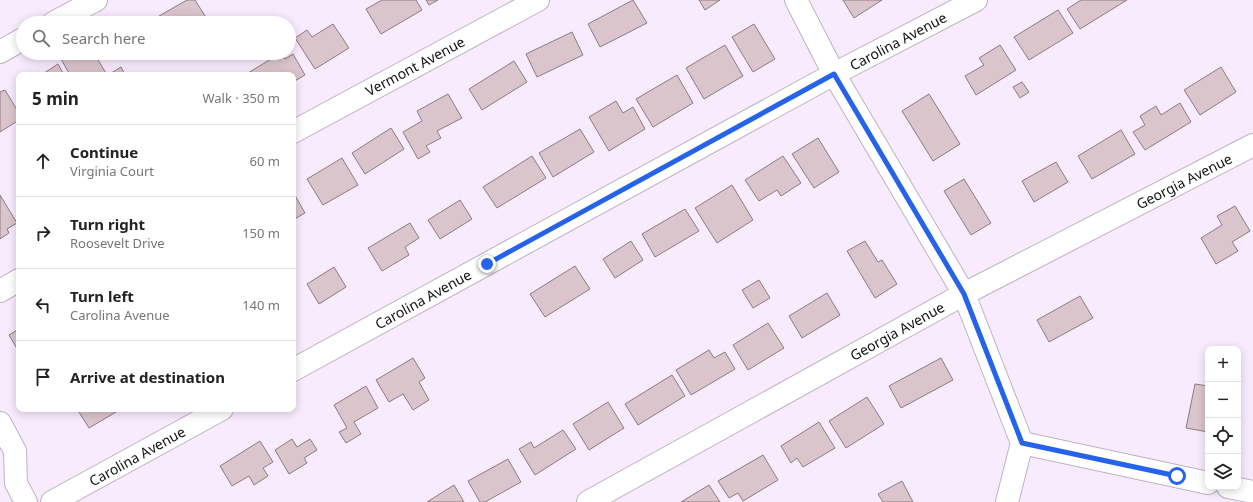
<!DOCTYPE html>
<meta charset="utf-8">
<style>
body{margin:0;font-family:"Noto Sans",sans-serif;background:#f6f6f6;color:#222}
.controls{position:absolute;right:12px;bottom:12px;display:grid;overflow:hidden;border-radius:8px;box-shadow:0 2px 10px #0003}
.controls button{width:36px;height:36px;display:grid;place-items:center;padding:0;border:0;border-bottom:1px solid #e0e0e0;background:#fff;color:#222;font:20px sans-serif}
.stop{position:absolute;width:12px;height:12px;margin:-9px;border:3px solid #2563eb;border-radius:50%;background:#fff}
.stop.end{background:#2563eb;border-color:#fff;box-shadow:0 1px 4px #0008}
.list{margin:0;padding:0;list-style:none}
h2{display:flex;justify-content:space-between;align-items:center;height:52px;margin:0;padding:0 16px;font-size:17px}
h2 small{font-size:13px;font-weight:400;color:#767676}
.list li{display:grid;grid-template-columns:26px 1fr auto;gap:12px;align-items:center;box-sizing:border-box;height:72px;padding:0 16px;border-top:1px solid #e0e0e0}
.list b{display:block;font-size:15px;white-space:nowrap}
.list p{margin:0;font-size:13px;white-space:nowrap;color:#767676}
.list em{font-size:13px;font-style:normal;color:#767676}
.icon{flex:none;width:22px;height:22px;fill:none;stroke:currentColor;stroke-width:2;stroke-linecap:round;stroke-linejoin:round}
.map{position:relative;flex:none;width:1253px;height:502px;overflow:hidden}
.search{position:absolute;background:#fff;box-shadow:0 2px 10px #0003;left:16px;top:16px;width:280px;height:44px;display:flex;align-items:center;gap:10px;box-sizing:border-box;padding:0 14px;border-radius:22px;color:#767676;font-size:15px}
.panel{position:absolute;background:#fff;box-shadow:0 2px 10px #0003;left:16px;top:72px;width:280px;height:340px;border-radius:8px}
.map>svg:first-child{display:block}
.building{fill:#dbc5cd;stroke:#8e7a82}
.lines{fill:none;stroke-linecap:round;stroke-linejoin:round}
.minor-casing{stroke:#beb2c2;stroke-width:24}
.minor{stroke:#fff;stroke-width:22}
.route{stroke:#2563eb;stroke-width:5}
.labels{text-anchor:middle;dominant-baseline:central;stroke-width:3;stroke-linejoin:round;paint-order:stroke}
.street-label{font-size:14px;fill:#130f15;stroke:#fefefe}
</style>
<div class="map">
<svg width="1253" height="502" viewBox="0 0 1253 502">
<rect width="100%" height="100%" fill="#f8ebfd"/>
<path class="building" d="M 187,0 L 195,0 L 207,19 L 200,23 L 147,23 Z
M 382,0 L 416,0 L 422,10 L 381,34 L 366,9 Z
M 426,0 L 438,0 L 429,5 Z
M 633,0 L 647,23 L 600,47 L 588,24 Z
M 699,0 L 720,0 L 705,10 Z
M 843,0 L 882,0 L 854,18 Z
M 1081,0 L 1127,0 L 1080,29 L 1067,9 Z
M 1058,10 L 1073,33 L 1029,60 L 1014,37 Z
M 333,24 L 349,48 L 315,69 L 295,38 L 307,30 L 312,37 Z
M 754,24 L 775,59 L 753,72 L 732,37 Z
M 572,32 L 583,55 L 537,77 L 526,54 Z
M 725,45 L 743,76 L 704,99 L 686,68 Z
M 1000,45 L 1016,70 L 976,95 L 965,76 L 984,65 L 979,58 Z
M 72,53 L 94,53 L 107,75 L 70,75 L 61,59 Z
M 281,53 L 285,59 L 293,54 L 305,75 L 293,82 L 293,75 L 250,75 L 248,73 Z
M 514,61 L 527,82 L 482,110 L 469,89 Z
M 58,64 L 64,75 L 41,75 Z
M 121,67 L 125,75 L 108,75 Z
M 1221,67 L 1236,92 L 1200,115 L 1184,90 Z
M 677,75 L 693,103 L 653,127 L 636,99 Z
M 1022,82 L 1029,92 L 1020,98 L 1013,87 Z
M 5,90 L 19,113 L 19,120 L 0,132 L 0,92 Z
M 448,94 L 462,118 L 437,131 L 441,138 L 426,146 L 430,152 L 418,159 L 403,132 L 422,121 L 417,111 Z
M 929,94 L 960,144 L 933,161 L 902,111 Z
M 616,101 L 623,113 L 633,107 L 645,129 L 609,151 L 589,117 Z
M 1180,103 L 1191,122 L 1145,150 L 1133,132 L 1145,125 L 1140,116 L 1156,106 L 1161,115 Z
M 391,128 L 404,149 L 365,174 L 352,153 Z
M 580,129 L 594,152 L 553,177 L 539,153 Z
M 1121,130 L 1135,154 L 1092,179 L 1078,156 Z
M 818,138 L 839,172 L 814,188 L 792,154 Z
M 532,156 L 546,178 L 497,208 L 483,187 Z
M 783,156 L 801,183 L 781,196 L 777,190 L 759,201 L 745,180 Z
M 342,158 L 358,185 L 323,205 L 307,179 Z
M 1056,162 L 1068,182 L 1034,202 L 1022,181 Z
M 964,179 L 991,223 L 971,235 L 944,191 Z
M 732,185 L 753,220 L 717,243 L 695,208 Z
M 293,192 L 305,213 L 293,220 Z
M 0,195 L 17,223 L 7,229 L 9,233 L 0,239 Z
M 460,200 L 472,219 L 440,239 L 428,220 Z
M 1235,206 L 1250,231 L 1232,242 L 1238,251 L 1216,264 L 1201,238 L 1222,225 L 1217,216 Z
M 685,209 L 699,231 L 655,257 L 642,234 Z
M 410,223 L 419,238 L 405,247 L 409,255 L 382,271 L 368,248 Z
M 631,241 L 643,260 L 615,278 L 603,259 Z
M 865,241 L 878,262 L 882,260 L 897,284 L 875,298 L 847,251 Z
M 575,266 L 590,289 L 545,317 L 530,294 Z
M 334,267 L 346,287 L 319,304 L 307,284 Z
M 759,280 L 770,298 L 753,308 L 742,290 Z
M 827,293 L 840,315 L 802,338 L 789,316 Z
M 1080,296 L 1093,318 L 1049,342 L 1037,320 Z
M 768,323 L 784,348 L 748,370 L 733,345 Z
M 19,329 L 19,352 L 9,335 Z
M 709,350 L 714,358 L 725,352 L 735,369 L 691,395 L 676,370 Z
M 413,358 L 425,378 L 419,382 L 429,400 L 413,410 L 403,394 L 389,402 L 376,380 Z
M 941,358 L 953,380 L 901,408 L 889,386 Z
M 672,375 L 685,396 L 638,425 L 625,404 Z
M 1195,384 L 1208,386 L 1208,432 L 1186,428 Z
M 366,386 L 378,408 L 354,422 L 361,434 L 346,443 L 339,432 L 347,428 L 334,405 Z
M 867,397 L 884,424 L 846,448 L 829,421 Z
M 608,402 L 624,428 L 589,450 L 573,424 Z
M 77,409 L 121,409 L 89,428 Z
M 819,422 L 835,448 L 803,467 L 797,458 L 791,463 L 781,446 Z
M 563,430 L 576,449 L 535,475 L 519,449 L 531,442 L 534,448 Z
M 292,439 L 297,447 L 310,439 L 317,450 L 304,458 L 307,463 L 289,474 L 275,450 Z
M 260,441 L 273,462 L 263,468 L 268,476 L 254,485 L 249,476 L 232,486 L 220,466 Z
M 763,455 L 778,480 L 743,501 L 738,493 L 729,498 L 718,481 Z
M 508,459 L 521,482 L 485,502 L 480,502 L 468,481 Z
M 902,481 L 913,502 L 883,502 L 878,494 Z
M 454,485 L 464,502 L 427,502 Z
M 709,485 L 720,502 L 681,502 Z"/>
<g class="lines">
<defs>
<path id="minor" d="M 796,0 L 834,74 L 964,294 L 1022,443 L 1007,502
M 53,23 L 96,0
M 0,52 L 23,39
M 293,132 L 538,0
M 0,291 L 19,280
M 293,370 L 834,74 L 976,0
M 0,423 L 15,451 L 16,483 L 26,502
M 1022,443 L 1208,483
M 1228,487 L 1253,492
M 52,502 L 222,409
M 588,502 L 964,294 L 1253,145"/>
</defs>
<use href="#minor" class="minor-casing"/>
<use href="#minor" class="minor"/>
</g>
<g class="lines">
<path class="route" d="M 487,264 L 834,74 L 964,294 L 1022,443 L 1177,476"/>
</g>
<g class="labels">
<g class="street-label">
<text transform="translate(898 41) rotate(-28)">Carolina Avenue</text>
<text transform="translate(415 66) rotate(-28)">Vermont Avenue</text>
<text transform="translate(1184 181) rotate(-27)">Georgia Avenue</text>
<text transform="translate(423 299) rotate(-29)">Carolina Avenue</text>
<text transform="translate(897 331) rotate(-29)">Georgia Avenue</text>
<text transform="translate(137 456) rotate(-29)">Carolina Avenue</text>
</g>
</g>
</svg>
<div class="controls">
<button>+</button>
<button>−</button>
<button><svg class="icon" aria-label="locate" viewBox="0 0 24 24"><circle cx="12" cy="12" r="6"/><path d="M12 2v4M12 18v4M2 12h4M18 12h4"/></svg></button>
<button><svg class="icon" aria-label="layers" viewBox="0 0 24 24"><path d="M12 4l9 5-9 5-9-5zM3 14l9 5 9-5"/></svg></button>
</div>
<div class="stop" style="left:1177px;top:476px"></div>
<div class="stop end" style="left:487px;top:264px"></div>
<div class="search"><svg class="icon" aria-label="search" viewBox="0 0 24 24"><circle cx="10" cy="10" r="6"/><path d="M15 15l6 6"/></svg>Search here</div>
<section class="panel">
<h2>5 min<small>Walk · 350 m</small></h2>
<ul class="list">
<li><svg class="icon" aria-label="ahead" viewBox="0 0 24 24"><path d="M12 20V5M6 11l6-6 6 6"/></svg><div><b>Continue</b><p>Virginia Court</p></div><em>60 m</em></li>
<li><svg class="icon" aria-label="right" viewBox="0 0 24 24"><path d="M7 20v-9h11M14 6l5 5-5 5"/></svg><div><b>Turn right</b><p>Roosevelt Drive</p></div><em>150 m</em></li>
<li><svg class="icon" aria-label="left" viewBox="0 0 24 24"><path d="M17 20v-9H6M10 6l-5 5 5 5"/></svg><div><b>Turn left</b><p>Carolina Avenue</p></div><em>140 m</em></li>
<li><svg class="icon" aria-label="arrive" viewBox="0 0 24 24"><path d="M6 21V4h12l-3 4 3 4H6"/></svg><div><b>Arrive at destination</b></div></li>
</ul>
</section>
</div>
